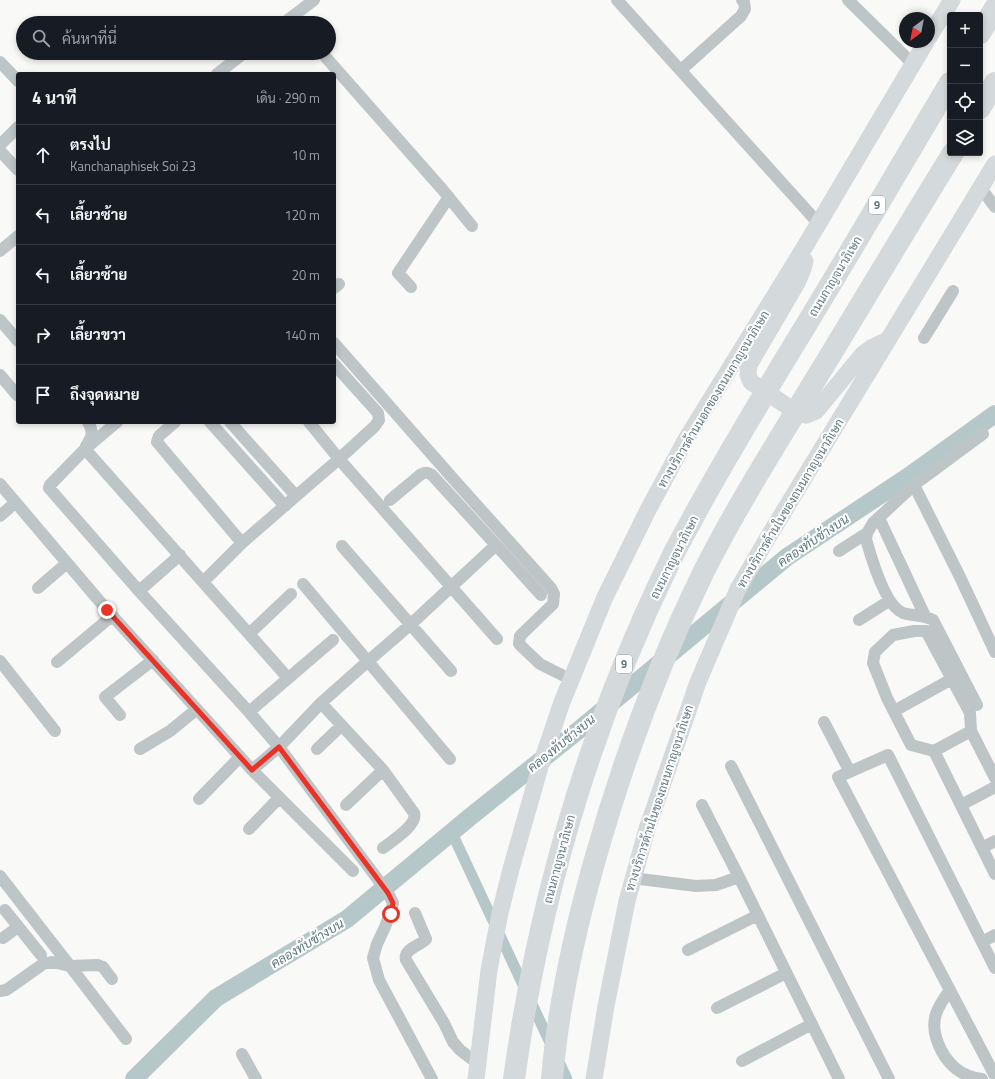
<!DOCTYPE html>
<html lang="th">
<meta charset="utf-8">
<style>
body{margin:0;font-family:"Titillium Web",Sarabun,sans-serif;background:#20242c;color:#f1f3f6}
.controls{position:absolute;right:12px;top:12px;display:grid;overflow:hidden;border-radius:4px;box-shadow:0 2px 6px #0003}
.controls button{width:36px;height:36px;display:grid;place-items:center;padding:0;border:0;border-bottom:1px solid #363941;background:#171b24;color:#f1f3f6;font:20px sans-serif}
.compass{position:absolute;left:899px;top:12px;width:36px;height:36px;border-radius:50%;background:#171b24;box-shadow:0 2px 6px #0003;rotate:212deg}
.stop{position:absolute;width:12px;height:12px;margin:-9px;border:3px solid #eb3226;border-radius:50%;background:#fff}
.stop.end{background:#eb3226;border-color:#fff;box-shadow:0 1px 4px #0008}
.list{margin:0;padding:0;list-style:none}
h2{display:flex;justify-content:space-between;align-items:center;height:52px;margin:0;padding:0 16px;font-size:17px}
h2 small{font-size:13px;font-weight:400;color:#9ea1a6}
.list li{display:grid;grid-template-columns:26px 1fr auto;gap:12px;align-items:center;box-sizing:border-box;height:60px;padding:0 16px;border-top:1px solid #363941}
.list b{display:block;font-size:15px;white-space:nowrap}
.list p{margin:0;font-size:13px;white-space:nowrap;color:#9ea1a6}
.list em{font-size:13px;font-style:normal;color:#9ea1a6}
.icon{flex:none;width:22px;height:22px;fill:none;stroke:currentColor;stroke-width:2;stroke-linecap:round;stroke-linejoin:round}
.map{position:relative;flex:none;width:995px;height:1079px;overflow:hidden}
.search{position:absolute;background:#171b24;box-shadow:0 2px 6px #0003;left:16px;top:16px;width:320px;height:44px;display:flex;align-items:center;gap:10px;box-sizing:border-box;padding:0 14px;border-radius:22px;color:#9ea1a6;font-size:15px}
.panel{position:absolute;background:#171b24;box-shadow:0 2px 6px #0003;left:16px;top:72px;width:320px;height:352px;border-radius:4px}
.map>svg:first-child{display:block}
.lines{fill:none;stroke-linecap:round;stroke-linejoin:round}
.canal{stroke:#b6c7c9;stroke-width:11}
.river{stroke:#b6c7c9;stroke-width:18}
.street{stroke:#bdc5c7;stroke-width:12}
.secondary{stroke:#d4d9dc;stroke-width:17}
.highway{stroke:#d4d9dc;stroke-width:22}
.route{stroke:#eb3226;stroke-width:5}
.labels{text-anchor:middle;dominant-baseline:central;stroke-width:4;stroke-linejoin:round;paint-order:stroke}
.shield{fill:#fff;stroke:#92a2a8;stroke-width:1}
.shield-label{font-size:11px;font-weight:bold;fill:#637a83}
.street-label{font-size:12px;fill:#637a83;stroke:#fff}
.water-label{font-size:13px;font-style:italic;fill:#5e797d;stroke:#fff}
</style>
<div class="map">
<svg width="995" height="1079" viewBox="0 0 995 1079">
<rect width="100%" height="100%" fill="#f9f9f7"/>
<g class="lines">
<path class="canal" d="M 452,833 L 567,1079"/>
<path class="river" d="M 134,1079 L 216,998 L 347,919 L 470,817 L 580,729 L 787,557 L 909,476 L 995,414"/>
<path class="street" d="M 617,0 L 819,224
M 848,0 L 913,64
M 284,23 L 314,0
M 322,53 L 442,189 L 472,226
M 0,62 L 18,81
M 681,70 L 741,16 L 745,9 L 744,2 L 742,0
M 217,74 L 244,53
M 0,145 L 18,127
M 0,151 L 18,170
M 981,188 L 995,207
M 0,251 L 18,236
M 411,287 L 398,273 L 449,197
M 334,288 L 339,284
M 0,320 L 18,341
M 924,338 L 953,291
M 334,343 L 456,482 L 551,588 L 554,594 L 553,604 L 520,636 L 519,644 L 540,664 L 562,675
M 0,375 L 17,395
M 117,422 L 85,449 L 50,485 L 49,488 L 139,591
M 175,422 L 159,436 L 157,442 L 242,543
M 210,422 L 285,506
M 230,422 L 296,496 L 339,459 L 497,639
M 309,422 L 339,459 L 375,426 L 379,420 L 378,413 L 334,364
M 86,446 C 92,437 94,432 88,422
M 85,449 L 288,678
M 0,484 L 107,610 L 252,770 L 353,871
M 914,485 L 960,577 L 995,652
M 390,500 L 420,475 C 425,472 427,472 432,475 L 496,545
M 0,516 L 15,503
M 879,518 L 925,616
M 342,546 L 451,671
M 839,551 L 867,533
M 180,555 L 139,591 L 249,712 L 279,747 L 388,893 L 393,903 L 392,908 L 385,927 L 377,944 L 373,958 L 379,980 L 432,1079
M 203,582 L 242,543 L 296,496
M 303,584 L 450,759
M 38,588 L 67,563
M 859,620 L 889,601
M 249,634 L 291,594
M 0,661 L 55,731
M 57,662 L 112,616
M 321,703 L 383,770 L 414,813 C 418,825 392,841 383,848
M 977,705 L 933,620 C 924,615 913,616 903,613 C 885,606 871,557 866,539 L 867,533 L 873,523 L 914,485 L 983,434
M 894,711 L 952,679
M 249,712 L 333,640
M 120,715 L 105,697 L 153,660
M 824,722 L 850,772
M 971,731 L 934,751 L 911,745 L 887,698 L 873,663 L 875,652 L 893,635 L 914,631 L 926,631 L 970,713 L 971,731 L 995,778
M 140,749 L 170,731 L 197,709
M 317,749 L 341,726
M 934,751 L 995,874
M 731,766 L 889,1079
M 252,770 L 279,747 L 321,703 L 367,662 L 410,625 L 496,545 L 541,595
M 199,799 L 240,757
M 346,805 L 383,770
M 702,805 L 739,877
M 961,805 L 995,787
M 249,829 L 279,798
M 982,848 L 995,841
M 0,876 L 70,966 L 98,965 L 103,967 L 112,979
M 632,878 L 696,886 L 716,885 L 739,877 L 839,1079
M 5,910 L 41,955
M 415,913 L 426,939 C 420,946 403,949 406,960 L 444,1023 L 453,1042 L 460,1050 L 477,1063
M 3,938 L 18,927
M 982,942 L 995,935
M 688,950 L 758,915
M 995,968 L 888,755 L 838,777 L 995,1076
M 950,990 C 944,998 939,1005 936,1014 C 930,1032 941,1055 954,1067 C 962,1074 973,1078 982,1079
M 0,991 L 6,990 L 12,986 L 43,964 L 52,962 L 70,966 L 126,1039
M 717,1008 L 786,973
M 242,1054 L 256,1079
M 742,1061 L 812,1024"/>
<path class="secondary" d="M 929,37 L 952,0
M 805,261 L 803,269 L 797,283 L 749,365 L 748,375 L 751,382 L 796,412 L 806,415 L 816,411 L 863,354 L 871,348 L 888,340
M 476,1079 L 489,970 L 500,913 L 511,869 L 540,767 L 562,702 L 605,597 L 648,510 L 685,441 L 804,248 L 926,42
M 594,1079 L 606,1006 L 627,901 L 647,829 L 698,682 L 738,589 L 767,539 L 995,164"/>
<path class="highway" d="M 980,33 L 995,8
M 980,108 L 995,83
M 514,1079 C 539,898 591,723 671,559 C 679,542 689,526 697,510 C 731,449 767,389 803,330 C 853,248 901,165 950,83
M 552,1079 C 558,1006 574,934 594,863 C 622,763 658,665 704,571 C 738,504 778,441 817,377 C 863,302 907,227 953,153"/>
</g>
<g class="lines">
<path class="route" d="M 107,610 L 252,770 L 279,747 L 388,893 L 393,903 L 391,914"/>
</g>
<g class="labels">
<g class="shield">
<rect x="869" y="196" width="16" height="18" rx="3"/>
<rect x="616" y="655" width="16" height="18" rx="3"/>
</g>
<g class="shield-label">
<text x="877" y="205">9</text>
<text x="624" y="664">9</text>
</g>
<g class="street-label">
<text transform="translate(835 276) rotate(-59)">ถนนกาญจนาภิเษก</text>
<text transform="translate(713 399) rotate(-59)">ทางบริการด้านนอกของถนนกาญจนาภิเษก</text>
<text transform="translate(790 503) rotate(-59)">ทางบริการด้านในของถนนกาญจนาภิเษก</text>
<text transform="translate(674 557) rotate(-63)">ถนนกาญจนาภิเษก</text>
<text transform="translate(659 798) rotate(-72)">ทางบริการด้านในของถนนกาญจนาภิเษก</text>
<text transform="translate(559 859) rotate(-75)">ถนนกาญจนาภิเษก</text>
</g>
<g class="water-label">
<text transform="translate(813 540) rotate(-34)">คลองทับช้างบน</text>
<text transform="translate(561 743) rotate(-39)">คลองทับช้างบน</text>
<text transform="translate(307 943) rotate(-31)">คลองทับช้างบน</text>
</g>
</g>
</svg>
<div class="controls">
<button>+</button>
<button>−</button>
<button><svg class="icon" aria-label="locate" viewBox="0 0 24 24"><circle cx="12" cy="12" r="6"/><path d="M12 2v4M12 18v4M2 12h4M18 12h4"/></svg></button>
<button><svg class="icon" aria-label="layers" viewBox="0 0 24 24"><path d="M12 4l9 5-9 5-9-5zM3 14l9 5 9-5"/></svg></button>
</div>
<svg class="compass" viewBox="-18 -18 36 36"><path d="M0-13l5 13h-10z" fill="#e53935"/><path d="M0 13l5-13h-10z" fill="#9ea1a6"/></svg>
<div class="stop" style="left:391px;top:914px"></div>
<div class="stop end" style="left:107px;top:610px"></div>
<div class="search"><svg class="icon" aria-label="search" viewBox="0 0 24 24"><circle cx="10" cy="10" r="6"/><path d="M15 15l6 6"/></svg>ค้นหาที่นี่</div>
<section class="panel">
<h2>4 นาที<small>เดิน · 290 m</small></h2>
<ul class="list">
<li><svg class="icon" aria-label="ahead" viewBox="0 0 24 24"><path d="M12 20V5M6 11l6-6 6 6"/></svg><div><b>ตรงไป</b><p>Kanchanaphisek Soi 23</p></div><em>10 m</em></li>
<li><svg class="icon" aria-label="left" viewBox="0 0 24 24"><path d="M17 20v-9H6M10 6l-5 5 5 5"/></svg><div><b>เลี้ยวซ้าย</b></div><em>120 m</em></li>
<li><svg class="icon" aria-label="left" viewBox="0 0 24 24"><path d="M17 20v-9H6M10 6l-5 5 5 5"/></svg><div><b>เลี้ยวซ้าย</b></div><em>20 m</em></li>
<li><svg class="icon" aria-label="right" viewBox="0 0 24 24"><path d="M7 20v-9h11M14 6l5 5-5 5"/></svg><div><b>เลี้ยวขวา</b></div><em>140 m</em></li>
<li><svg class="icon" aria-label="arrive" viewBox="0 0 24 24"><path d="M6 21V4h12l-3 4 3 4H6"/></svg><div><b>ถึงจุดหมาย</b></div></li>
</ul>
</section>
</div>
